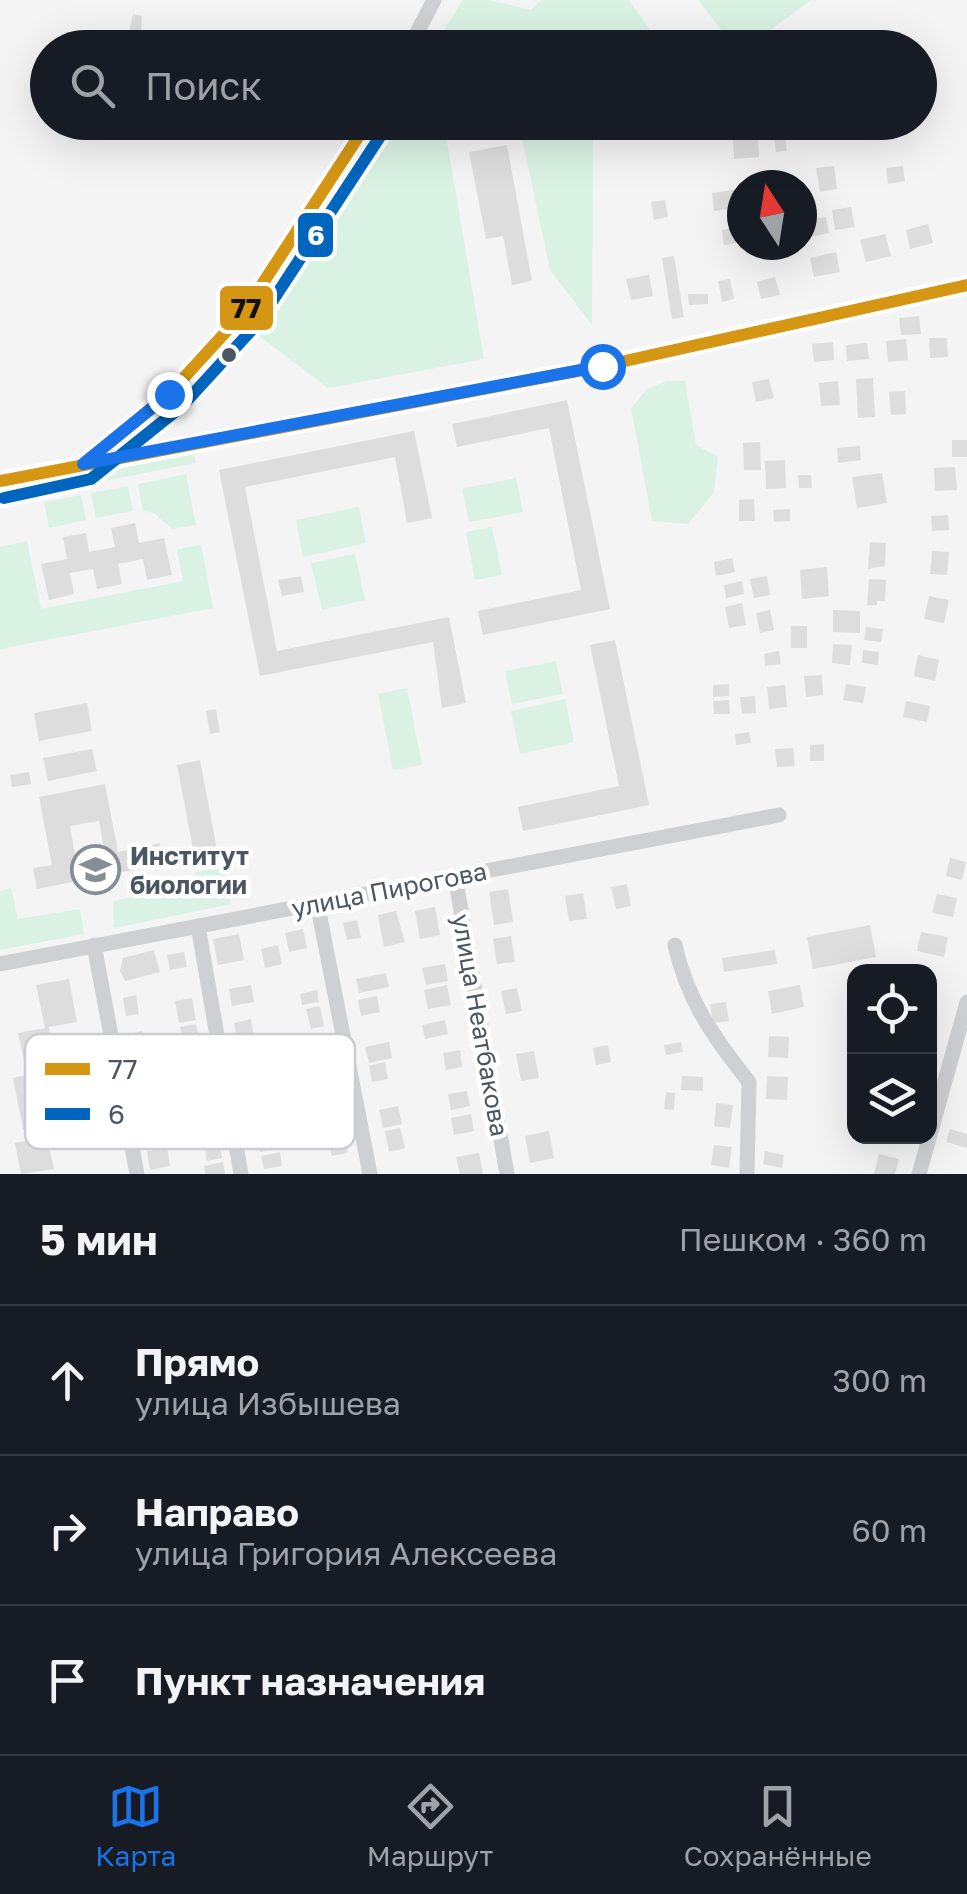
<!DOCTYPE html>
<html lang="ru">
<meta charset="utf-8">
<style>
body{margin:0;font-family:"Golos Text",sans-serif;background:#242831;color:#f1f3f6}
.controls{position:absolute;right:30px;bottom:30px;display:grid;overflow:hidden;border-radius:20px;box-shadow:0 10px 40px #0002}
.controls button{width:90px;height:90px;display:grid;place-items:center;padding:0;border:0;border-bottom:2px solid #363941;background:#171b24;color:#f1f3f6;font:50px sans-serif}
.compass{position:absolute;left:727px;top:170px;width:90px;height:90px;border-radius:50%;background:#171b24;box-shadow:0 10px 40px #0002;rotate:348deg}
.stop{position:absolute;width:30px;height:30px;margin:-22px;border:8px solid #1a73e8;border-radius:50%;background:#fff}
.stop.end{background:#1a73e8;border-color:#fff;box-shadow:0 2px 10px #0008}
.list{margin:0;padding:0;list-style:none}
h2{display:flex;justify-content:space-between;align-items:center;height:130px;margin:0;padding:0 40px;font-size:42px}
h2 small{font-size:32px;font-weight:400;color:#9ea1a6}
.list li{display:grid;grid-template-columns:65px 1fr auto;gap:30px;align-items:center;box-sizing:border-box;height:150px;padding:0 40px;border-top:2px solid #363941}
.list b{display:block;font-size:38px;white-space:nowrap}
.list p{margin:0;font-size:32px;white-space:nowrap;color:#9ea1a6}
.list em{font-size:32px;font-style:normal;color:#9ea1a6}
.icon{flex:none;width:55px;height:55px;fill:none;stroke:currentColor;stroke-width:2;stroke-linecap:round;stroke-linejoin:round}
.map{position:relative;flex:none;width:967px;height:1174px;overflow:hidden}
.search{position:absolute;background:#171b24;box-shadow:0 10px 40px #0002;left:30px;right:30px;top:30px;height:110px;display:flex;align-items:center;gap:25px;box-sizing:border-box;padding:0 35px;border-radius:55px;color:#9ea1a6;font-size:38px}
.sheet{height:580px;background:#171b24}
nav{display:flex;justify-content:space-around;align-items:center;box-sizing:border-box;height:140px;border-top:2px solid #363941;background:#171b24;font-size:28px;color:#9ea1a6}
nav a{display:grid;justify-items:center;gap:5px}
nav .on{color:#1a73e8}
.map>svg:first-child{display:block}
.green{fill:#d9f2e3}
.building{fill:#ddddde;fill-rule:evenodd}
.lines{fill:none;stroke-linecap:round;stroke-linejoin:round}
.minor{stroke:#ced0d2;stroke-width:15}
.bus-1-casing{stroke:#fff;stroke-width:20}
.bus-2-casing{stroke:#fff;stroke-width:20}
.bus-1{stroke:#d49613;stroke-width:12}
.bus-2{stroke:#0065bd;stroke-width:12}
.route{stroke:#1a73e8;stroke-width:12}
.bus-dot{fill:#4a5661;stroke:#fff;stroke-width:4}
.labels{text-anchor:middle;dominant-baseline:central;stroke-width:9;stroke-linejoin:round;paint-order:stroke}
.poi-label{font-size:25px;font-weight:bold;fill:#4a5661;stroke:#fff;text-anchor:start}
.street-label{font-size:25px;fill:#4a5661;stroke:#fff}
.key{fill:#fff;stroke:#c9ccd0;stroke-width:2.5}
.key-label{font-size:28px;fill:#4a5661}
.line-badge{stroke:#fff;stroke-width:4}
.badge-label{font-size:28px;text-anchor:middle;font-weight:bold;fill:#fff}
.pale-badge-label{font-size:28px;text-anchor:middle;font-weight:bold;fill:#111}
</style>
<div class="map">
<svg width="967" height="1174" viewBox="0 0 967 1174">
<rect width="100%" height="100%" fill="#f4f4f4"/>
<path class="green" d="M 463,0 L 489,0 L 531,10 L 541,0 L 629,0 L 662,47 L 433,47 Z
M 698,0 L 811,0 L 746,48 L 735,47 Z
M 386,123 L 514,123 L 446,136 L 484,359 L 328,388 L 259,336 L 277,298 Z
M 519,123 L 593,123 L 592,325 L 550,270 Z
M 667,381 L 685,381 L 696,445 L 718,457 L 714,492 L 688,524 L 652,521 L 631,408 L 647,389 Z
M 194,453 L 196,463 L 78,486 L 76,476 Z
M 186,474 L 196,525 L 172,529 L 154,513 L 143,511 L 138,484 Z
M 516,478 L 523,512 L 469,522 L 462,489 Z
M 128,486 L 133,511 L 96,518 L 91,493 Z
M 81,495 L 86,520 L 49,528 L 44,502 Z
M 359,507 L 366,543 L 303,557 L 296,520 Z
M 492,527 L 502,575 L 475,580 L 466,532 Z
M 27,541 L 41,609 L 183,581 L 177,549 L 201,545 L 213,608 L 0,649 L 0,547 Z
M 355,554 L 365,600 L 322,610 L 311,563 Z
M 556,661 L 563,694 L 512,704 L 505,671 Z
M 407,688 L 422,765 L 393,770 L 378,694 Z
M 565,699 L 574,742 L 520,754 L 511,711 Z
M 224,867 L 231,904 L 114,928 L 113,901 L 189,884 L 196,872 Z
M 11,888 L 18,919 L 80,909 L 84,934 L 0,950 L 0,891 Z"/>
<path class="building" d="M 133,14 L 142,16 L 141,35 L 129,33 Z
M 233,33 L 252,37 L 250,48 L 230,48 Z
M 785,135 L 787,151 L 776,152 L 774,137 Z
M 758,138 L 759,157 L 734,159 L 733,140 Z
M 507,145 L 532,281 L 512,285 L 503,236 L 486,239 L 469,152 Z
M 834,166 L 837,189 L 820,192 L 816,168 Z
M 903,166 L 905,181 L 888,184 L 886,168 Z
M 734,190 L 736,208 L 714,211 L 712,193 Z
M 665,200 L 668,217 L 654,220 L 651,202 Z
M 851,207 L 855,227 L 835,230 L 832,210 Z
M 826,217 L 829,233 L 810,237 L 807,220 Z
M 928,224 L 933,243 L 910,249 L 906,230 Z
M 738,227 L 741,242 L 724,245 L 722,230 Z
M 885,234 L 891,256 L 866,262 L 860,240 Z
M 836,252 L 840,272 L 814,277 L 810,258 Z
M 674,256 L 684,317 L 672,319 L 662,258 Z
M 649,275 L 653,296 L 631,300 L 626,279 Z
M 775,277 L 780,295 L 761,299 L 757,282 Z
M 730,279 L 734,299 L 722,302 L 718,281 Z
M 688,294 L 708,294 L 708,304 L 689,305 Z
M 919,316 L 921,334 L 901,335 L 899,318 Z
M 929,338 L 947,338 L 948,357 L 930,358 Z
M 906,339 L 908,360 L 888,362 L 886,341 Z
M 833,342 L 834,360 L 814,362 L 812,344 Z
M 867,343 L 869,359 L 847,361 L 846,345 Z
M 873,378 L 875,417 L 858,418 L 856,379 Z
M 769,379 L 774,398 L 756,402 L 752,382 Z
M 838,381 L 840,405 L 821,406 L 819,383 Z
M 905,391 L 906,414 L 891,415 L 889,392 Z
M 567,400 L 610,609 L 483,635 L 478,611 L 581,590 L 549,428 L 457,447 L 452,424 Z
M 414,431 L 432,518 L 407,523 L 395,457 L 245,487 L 277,651 L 449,617 L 466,703 L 442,708 L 433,642 L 260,676 L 219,470 Z
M 952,440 L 967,440 L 967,457 L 952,457 Z
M 760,442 L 761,470 L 744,470 L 743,443 Z
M 860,446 L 861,460 L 838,463 L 837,448 Z
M 785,460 L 786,488 L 766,489 L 765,461 Z
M 955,467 L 957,490 L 935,491 L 934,468 Z
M 882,473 L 887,503 L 857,508 L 852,477 Z
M 798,475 L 811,475 L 812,488 L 799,488 Z
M 754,499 L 755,521 L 739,521 L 739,500 Z
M 790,509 L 790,521 L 774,522 L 773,510 Z
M 948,515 L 949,530 L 932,531 L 931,516 Z
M 135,523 L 139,543 L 164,538 L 172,575 L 147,580 L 143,559 L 118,564 L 122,584 L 97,589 L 93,569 L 70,573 L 74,594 L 49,600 L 41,564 L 67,559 L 63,537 L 86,533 L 89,552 L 115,547 L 111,528 Z
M 870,542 L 886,543 L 885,566 L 868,569 Z
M 932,551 L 949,552 L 947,575 L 930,574 Z
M 732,558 L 735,572 L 716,576 L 714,562 Z
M 827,567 L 829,596 L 802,599 L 800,570 Z
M 301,576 L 304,592 L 282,596 L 278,580 Z
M 767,576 L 770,595 L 754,598 L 750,579 Z
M 869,579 L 886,580 L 885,601 L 877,601 L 877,605 L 867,605 Z
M 742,581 L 744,594 L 726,598 L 724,585 Z
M 929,596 L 949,600 L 944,623 L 924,619 Z
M 742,603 L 746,625 L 729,628 L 725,607 Z
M 770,610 L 774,630 L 760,633 L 756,613 Z
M 833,610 L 860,611 L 860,633 L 833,632 Z
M 791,626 L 807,626 L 807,648 L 791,648 Z
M 866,627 L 883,629 L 881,642 L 864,640 Z
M 615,640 L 649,805 L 523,831 L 518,807 L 619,786 L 590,645 Z
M 833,644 L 852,645 L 850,665 L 832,663 Z
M 863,650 L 879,652 L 878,665 L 862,663 Z
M 779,651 L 781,664 L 765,666 L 764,654 Z
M 918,655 L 939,660 L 935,681 L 914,676 Z
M 822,675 L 823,695 L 806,697 L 804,676 Z
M 729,684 L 729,696 L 713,697 L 713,685 Z
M 846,684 L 866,687 L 863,703 L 843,700 Z
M 785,685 L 787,707 L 769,709 L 767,687 Z
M 755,696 L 756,713 L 742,714 L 740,697 Z
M 729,700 L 730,714 L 714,714 L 713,701 Z
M 906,701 L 930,706 L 927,722 L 903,717 Z
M 87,703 L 92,731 L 39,741 L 34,713 Z
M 216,709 L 220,732 L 210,734 L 206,711 Z
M 749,732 L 751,743 L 736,745 L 735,734 Z
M 824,744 L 824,761 L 810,761 L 810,745 Z
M 793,748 L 795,766 L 777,767 L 775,749 Z
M 92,749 L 97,771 L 48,781 L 43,758 Z
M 200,760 L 218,855 L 195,859 L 177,765 Z
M 29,772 L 31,784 L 12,787 L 10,775 Z
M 105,784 L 118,852 L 160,843 L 164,864 L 37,889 L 33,868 L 52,865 L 39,797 ZM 99,821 L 105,854 L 76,860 L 70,826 Z
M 950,858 L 966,862 L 962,880 L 946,876 Z
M 627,884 L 631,906 L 616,909 L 611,887 Z
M 508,889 L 513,922 L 494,925 L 489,892 Z
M 583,893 L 587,919 L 569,921 L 565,896 Z
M 937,894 L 957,898 L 953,917 L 932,913 Z
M 435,907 L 440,935 L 420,939 L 415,911 Z
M 396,911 L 405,942 L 384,947 L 378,915 Z
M 357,920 L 361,938 L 347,940 L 343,923 Z
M 870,925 L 876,957 L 813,969 L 807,937 Z
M 303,929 L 307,948 L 289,952 L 285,933 Z
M 921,932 L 948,937 L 944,957 L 917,951 Z
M 239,934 L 244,960 L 218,965 L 213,939 Z
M 511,936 L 515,962 L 497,964 L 493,939 Z
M 278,945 L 282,964 L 265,968 L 261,949 Z
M 154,950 L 160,972 L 125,981 L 120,971 L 123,958 Z
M 775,950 L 777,964 L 724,972 L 722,958 Z
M 184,952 L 187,967 L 170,970 L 167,955 Z
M 445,964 L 448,981 L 426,985 L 422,968 Z
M 386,973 L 389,987 L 359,993 L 356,979 Z
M 69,979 L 77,1022 L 49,1027 L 70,1132 L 47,1137 L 54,1169 L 21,1174 L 15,1143 L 37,1139 L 23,1129 L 13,1078 L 27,1075 L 18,1033 L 45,1028 L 36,985 Z
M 251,985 L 254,1002 L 232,1006 L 229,989 Z
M 447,985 L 451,1005 L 428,1009 L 424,990 Z
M 800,985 L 804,1007 L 772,1014 L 768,991 Z
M 517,988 L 522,1011 L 506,1014 L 501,991 Z
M 317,990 L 319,1002 L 302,1005 L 300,994 Z
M 136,995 L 139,1014 L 126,1016 L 123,998 Z
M 377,996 L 380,1012 L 361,1016 L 358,1000 Z
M 192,998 L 196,1020 L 179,1023 L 175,1001 Z
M 726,1002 L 729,1021 L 713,1023 L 710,1004 Z
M 320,1006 L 324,1026 L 311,1029 L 306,1009 Z
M 251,1019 L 254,1038 L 237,1041 L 234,1023 Z
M 445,1020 L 448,1034 L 425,1039 L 422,1025 Z
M 196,1024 L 199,1039 L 183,1042 L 180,1027 Z
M 142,1031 L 145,1049 L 132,1051 L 128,1034 Z
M 769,1036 L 789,1037 L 788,1058 L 768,1057 Z
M 389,1042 L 392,1058 L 369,1063 L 365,1047 Z
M 681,1042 L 683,1052 L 666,1055 L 664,1045 Z
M 608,1045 L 611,1062 L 596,1065 L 593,1048 Z
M 460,1050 L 462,1067 L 446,1070 L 443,1053 Z
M 534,1051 L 539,1078 L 521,1081 L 516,1054 Z
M 385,1062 L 388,1079 L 372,1082 L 369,1066 Z
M 682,1076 L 703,1077 L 703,1091 L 681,1090 Z
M 767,1076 L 788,1077 L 787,1100 L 766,1099 Z
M 467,1091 L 470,1106 L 451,1110 L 448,1094 Z
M 666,1092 L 675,1093 L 674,1110 L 664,1109 Z
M 716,1103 L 733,1105 L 730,1128 L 714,1126 Z
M 398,1106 L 402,1124 L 383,1128 L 379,1110 Z
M 471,1114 L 474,1131 L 454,1135 L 451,1118 Z
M 400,1128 L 405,1148 L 389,1152 L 385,1131 Z
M 950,1129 L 967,1134 L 967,1148 L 946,1142 Z
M 549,1131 L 554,1158 L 530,1163 L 525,1136 Z
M 275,1134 L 278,1148 L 260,1152 L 257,1137 Z
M 345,1139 L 348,1153 L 332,1156 L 329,1142 Z
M 219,1141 L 222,1158 L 207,1161 L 204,1144 Z
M 714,1145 L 732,1147 L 729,1168 L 711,1165 Z
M 167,1147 L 170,1166 L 150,1170 L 147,1151 Z
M 765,1151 L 784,1155 L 782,1168 L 763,1164 Z
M 280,1152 L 282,1166 L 264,1169 L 261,1156 Z
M 479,1153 L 483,1174 L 460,1174 L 456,1157 Z
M 879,1154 L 899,1159 L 895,1174 L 874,1174 Z
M 223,1162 L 225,1174 L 205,1174 L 204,1166 Z"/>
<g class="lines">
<path class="minor" d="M 409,48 L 434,0
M 86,462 L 169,394 L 244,312 L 368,122
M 0,481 L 598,367 L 967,285
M 455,876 L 507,1174
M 317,902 L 370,1174
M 198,926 L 241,1174
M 94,945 L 137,1174
M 675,945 C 687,1000 714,1038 749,1082 L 747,1174
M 0,964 L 779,815
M 919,1174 L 967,1002"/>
<defs>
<path id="bus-1" d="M 86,462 L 169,394 L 244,312 L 368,122
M 0,481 L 598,367 L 967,285"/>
<path id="bus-2" d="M 4,498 L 91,479 L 182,406 L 258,323 L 383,132"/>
</defs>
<use href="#bus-1" class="bus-1-casing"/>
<use href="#bus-2" class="bus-2-casing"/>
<use href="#bus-1" class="bus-1"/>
<use href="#bus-2" class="bus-2"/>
</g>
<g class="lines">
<path class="route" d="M 169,394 L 83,464 L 602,366"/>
</g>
<defs>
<symbol id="university-ring" viewBox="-11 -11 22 22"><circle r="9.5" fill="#fff" stroke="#868d94" stroke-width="1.5"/><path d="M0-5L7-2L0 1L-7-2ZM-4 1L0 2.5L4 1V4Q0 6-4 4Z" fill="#868d94"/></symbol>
</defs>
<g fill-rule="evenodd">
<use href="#university-ring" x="68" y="842" width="55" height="55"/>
</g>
<circle class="bus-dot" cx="229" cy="355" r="9"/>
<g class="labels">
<g class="poi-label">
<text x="130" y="855">Институт<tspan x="130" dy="29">биологии</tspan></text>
</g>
<g class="street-label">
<text transform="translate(389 889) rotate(-11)">улица Пирогова</text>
<text transform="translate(481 1025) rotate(80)">улица Неатбакова</text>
</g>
</g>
<rect x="25" y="1034" width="330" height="115" rx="15" class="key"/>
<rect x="45" y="1063" width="45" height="12" fill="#d49613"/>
<rect x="45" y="1108" width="45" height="12" fill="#0065bd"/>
<g class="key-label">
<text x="108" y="1079">77</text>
<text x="108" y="1124">6</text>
</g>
<g class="line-badge">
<rect x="296" y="211" width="39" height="48" rx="10" fill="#0065bd"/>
<rect x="218" y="284" width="57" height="48" rx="10" fill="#d49613"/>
</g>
<g class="badge-label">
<text x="316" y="245">6</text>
</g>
<g class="pale-badge-label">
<text x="246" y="318">77</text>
</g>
</svg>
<div class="controls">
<button><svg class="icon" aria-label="locate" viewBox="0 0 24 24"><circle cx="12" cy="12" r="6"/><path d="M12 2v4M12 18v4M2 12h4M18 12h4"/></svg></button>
<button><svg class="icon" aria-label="layers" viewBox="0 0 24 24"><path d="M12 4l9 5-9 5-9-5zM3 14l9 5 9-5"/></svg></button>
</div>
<svg class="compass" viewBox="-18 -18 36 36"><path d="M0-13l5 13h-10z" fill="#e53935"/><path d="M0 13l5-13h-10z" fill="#9ea1a6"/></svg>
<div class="stop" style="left:602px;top:366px"></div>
<div class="stop end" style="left:169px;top:394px"></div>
<div class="search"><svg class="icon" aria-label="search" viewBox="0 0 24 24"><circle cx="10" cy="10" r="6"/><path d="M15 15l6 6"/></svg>Поиск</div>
</div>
<section class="sheet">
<h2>5 мин<small>Пешком · 360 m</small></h2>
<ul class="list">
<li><svg class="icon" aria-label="ahead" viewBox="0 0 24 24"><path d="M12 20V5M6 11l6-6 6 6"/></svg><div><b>Прямо</b><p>улица Избышева</p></div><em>300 m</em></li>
<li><svg class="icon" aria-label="right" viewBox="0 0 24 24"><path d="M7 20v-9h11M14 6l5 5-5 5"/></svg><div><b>Направо</b><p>улица Григория Алексеева</p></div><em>60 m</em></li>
<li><svg class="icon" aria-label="arrive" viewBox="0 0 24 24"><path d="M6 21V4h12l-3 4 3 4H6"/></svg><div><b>Пункт назначения</b></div></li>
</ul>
</section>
<nav>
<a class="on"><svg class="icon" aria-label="map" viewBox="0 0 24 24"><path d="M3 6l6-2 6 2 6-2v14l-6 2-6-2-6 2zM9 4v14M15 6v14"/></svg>Карта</a>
<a><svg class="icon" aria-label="directions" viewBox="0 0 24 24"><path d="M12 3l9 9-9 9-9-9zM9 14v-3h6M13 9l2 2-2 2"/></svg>Маршрут</a>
<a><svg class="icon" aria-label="saved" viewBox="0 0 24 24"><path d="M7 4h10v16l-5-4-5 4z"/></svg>Сохранённые</a>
</nav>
